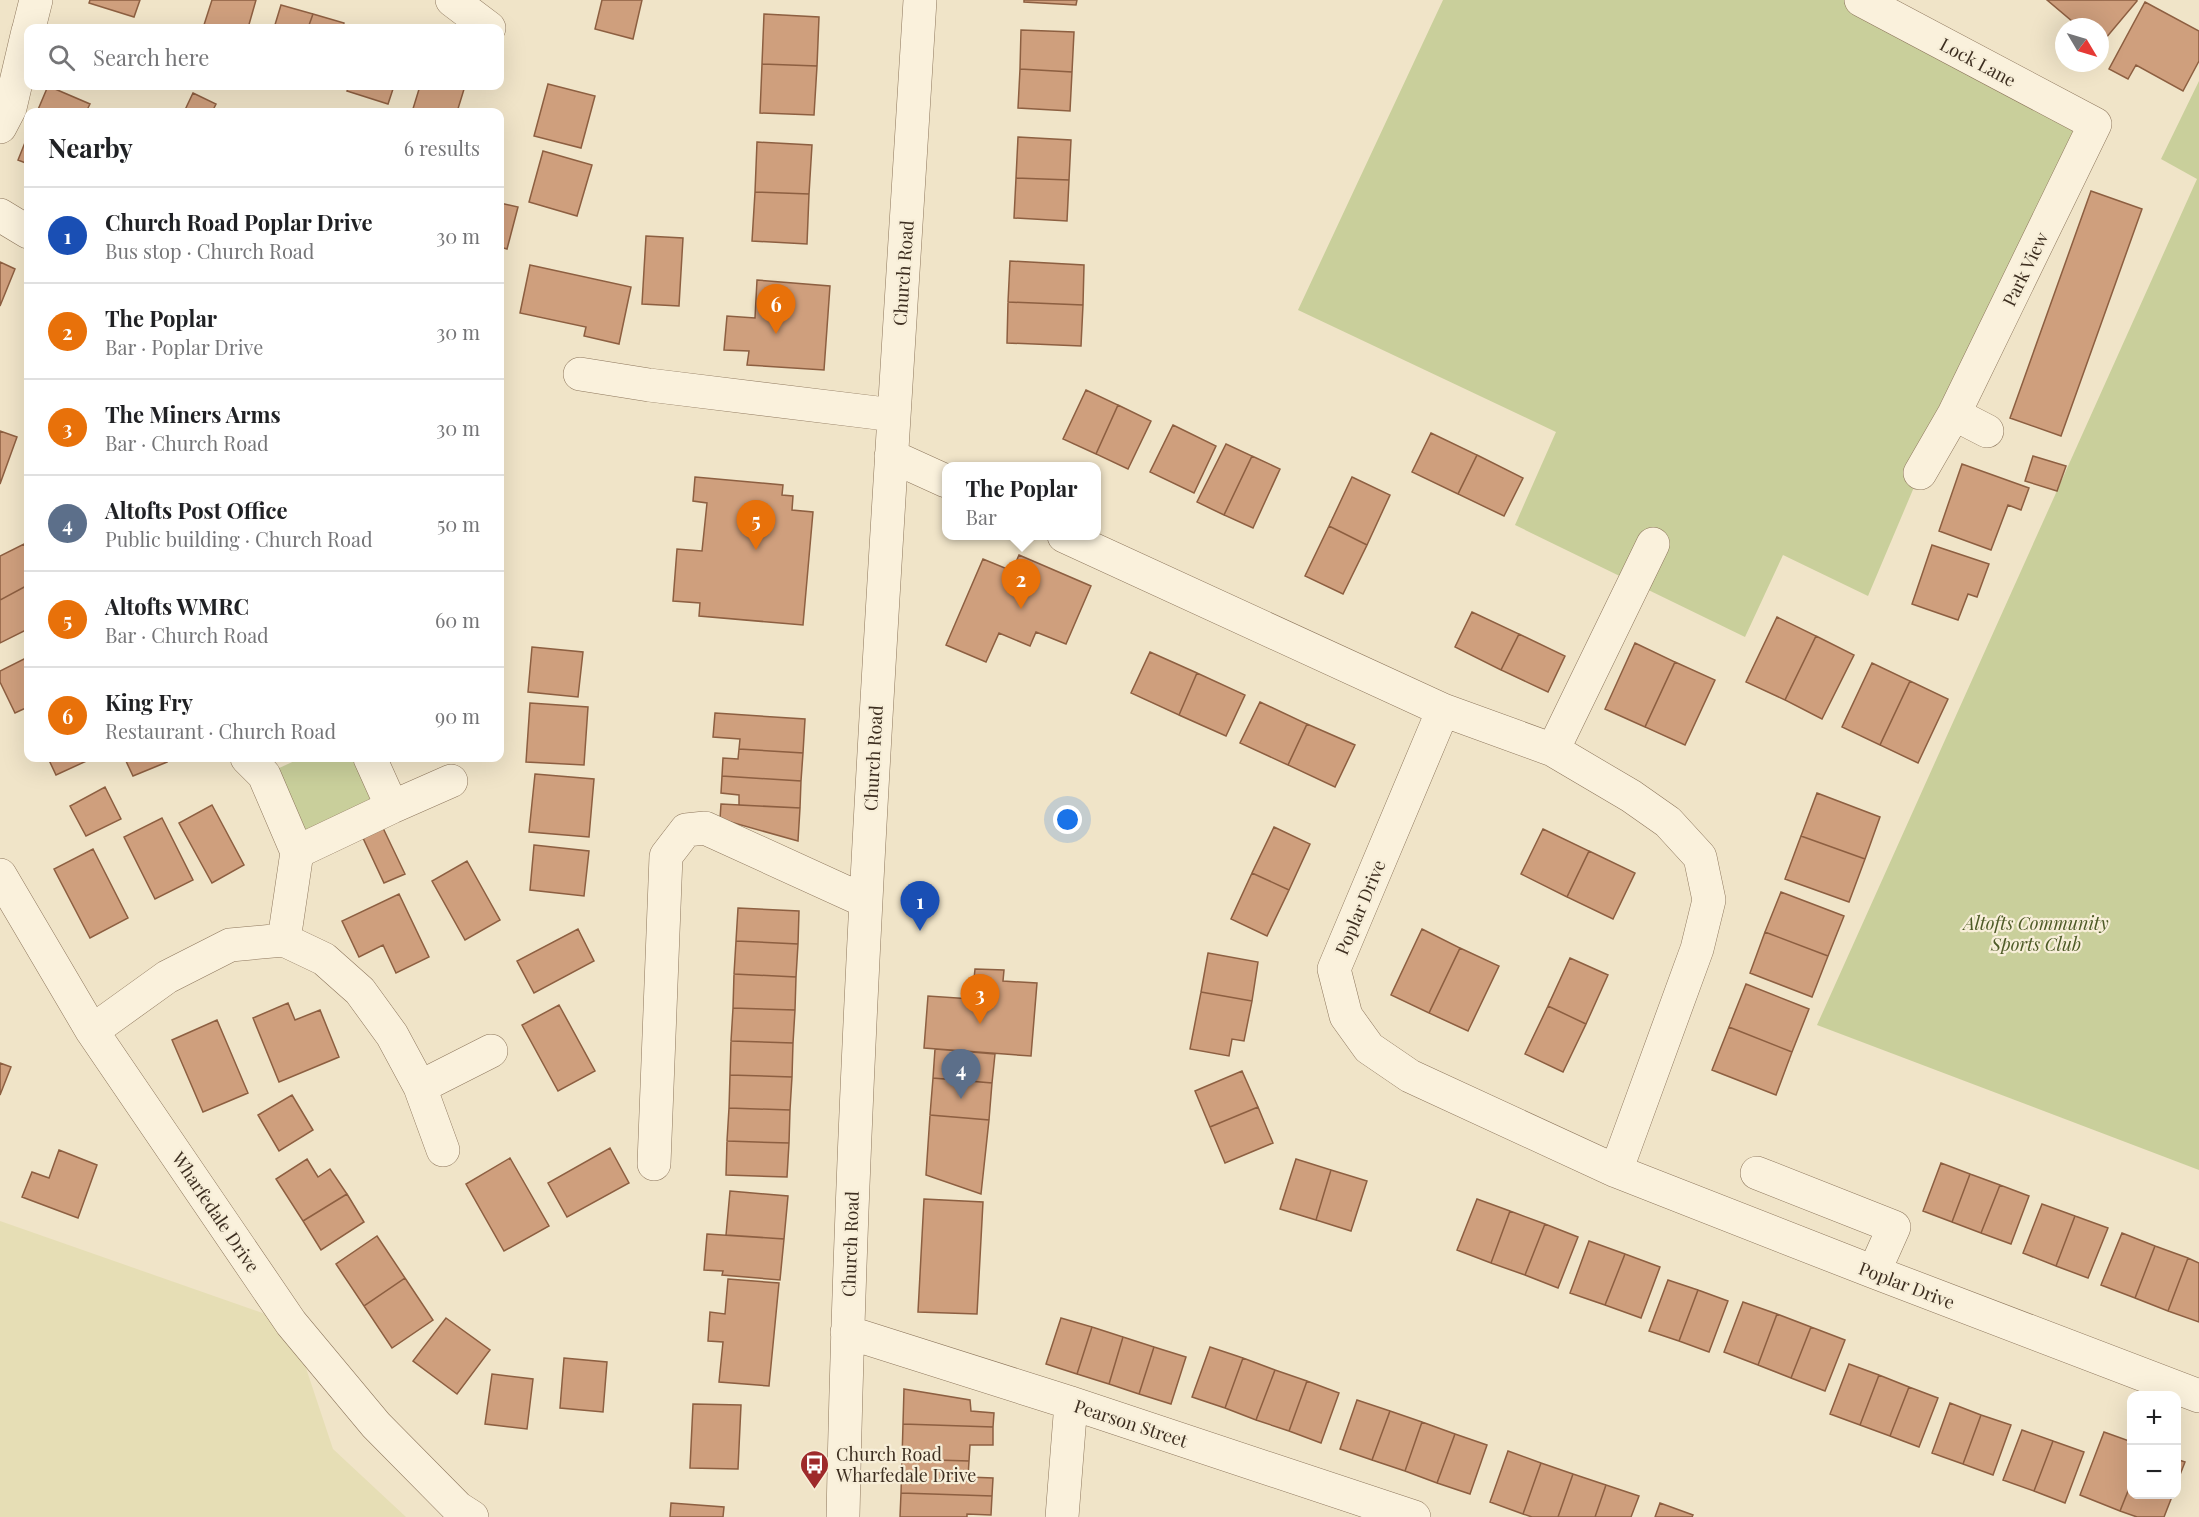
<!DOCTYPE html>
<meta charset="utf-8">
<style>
body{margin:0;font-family:"Playfair Display",serif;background:#f6f6f6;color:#202124}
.controls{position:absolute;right:18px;bottom:18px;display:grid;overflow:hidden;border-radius:12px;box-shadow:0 6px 24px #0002}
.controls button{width:54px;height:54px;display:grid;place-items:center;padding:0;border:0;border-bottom:2px solid #e0e0e0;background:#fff;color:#202124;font:30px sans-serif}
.compass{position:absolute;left:2055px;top:18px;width:54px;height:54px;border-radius:50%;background:#fff;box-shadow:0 6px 24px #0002;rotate:128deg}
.you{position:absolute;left:1068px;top:820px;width:21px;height:21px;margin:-15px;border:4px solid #fff;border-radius:50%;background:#1a73e8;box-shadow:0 0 0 9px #1a73e833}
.badge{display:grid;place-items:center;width:39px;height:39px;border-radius:50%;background:#d93025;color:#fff;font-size:20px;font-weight:700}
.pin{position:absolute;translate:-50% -50px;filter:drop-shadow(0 2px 3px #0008)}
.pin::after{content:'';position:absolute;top:32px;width:21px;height:18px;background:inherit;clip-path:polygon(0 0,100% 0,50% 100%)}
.popup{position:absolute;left:942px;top:462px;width:159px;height:78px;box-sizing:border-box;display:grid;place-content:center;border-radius:12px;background:#fff;filter:drop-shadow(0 2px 4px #0005);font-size:20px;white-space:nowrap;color:#757577}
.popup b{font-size:22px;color:#202124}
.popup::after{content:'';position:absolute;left:50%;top:100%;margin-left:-12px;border:12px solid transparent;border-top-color:#fff}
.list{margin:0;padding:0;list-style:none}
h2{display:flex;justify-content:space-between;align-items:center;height:78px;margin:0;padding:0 24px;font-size:26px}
h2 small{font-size:20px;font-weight:400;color:#757577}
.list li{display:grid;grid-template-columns:39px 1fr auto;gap:18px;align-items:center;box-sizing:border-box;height:96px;padding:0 24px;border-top:2px solid #e0e0e0}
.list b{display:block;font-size:22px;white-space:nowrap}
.list p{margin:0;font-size:20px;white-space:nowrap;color:#757577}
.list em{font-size:20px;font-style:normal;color:#757577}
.icon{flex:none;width:33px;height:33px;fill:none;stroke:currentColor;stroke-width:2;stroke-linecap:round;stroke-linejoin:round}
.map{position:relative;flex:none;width:2199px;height:1517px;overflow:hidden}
.search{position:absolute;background:#fff;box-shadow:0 6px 24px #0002;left:24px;top:24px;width:480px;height:66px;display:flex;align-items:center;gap:15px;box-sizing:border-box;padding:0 21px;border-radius:12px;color:#757577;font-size:22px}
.panel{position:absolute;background:#fff;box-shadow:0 6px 24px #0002;left:24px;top:108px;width:480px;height:654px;border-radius:12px}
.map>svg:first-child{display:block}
.farmland{fill:#e6deb5}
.green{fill:#c9cf9b}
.building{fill:#cf9f7d;stroke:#8d5f41;stroke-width:1.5}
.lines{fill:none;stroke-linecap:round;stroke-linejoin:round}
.minor-casing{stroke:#8d765c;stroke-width:34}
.minor{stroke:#faf1dc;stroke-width:33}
.labels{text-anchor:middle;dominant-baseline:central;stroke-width:4.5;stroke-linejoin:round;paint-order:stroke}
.street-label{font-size:18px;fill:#3d2e20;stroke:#f7eed8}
.park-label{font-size:18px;font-style:italic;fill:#4d5a26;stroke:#f7eed8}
.poi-label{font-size:18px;fill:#3d2e20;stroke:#f7eed8;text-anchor:start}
</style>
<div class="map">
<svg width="2199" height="1517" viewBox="0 0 2199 1517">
<rect width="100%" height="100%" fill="#f0e4c8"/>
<path class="farmland" d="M 0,1221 L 291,1323 L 333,1449 L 406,1517 L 0,1517 Z"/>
<path class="green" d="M 1443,0 L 1861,0 L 2095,124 L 1920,473 L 1868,596 L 1783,555 L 1745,637 L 1515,525 L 1556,432 L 1298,310 Z
M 2199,81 L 2199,1170 L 1817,1025 L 2197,179 L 2161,159 Z
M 301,758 L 370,758 L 392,807 L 297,852 L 264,775 Z"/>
<path class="building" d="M 90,0 L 140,0 L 134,17 L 89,3 Z
M 212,0 L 256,0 L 248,28 L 203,28 Z
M 602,0 L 642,0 L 633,39 L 595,29 Z
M 1024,0 L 1077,0 L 1076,5 L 1024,2 Z
M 2047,0 L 2137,0 L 2137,1 L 2100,45 L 2100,27 L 2079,27 Z
M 2145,2 L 2199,31 L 2199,61 L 2183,91 L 2136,65 L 2128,79 L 2109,69 Z
M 281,5 L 313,14 L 308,28 L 274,28 Z
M 313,14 L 344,23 L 343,28 L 308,28 Z
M 764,14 L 819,17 L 817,66 L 762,64 Z
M 1021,30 L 1074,32 L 1072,72 L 1020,69 Z
M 762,64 L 817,66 L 814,115 L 760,113 Z
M 1020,69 L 1072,72 L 1070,111 L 1018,108 Z
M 548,84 L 595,96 L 581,148 L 534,136 Z
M 48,86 L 90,104 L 86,112 L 37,112 Z
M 349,86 L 394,86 L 388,104 L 347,91 Z
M 420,86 L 465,86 L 457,112 L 412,112 Z
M 193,93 L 216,104 L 212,112 L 184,112 Z
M 28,135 L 28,164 L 18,160 Z
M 1018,137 L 1071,140 L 1069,180 L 1016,178 Z
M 757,142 L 812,145 L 809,194 L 755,192 Z
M 543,151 L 592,165 L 577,216 L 529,202 Z
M 1016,178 L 1069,180 L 1067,221 L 1014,218 Z
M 2091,191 L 2142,209 L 2061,436 L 2010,418 Z
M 755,192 L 809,194 L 807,244 L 752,241 Z
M 500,203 L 518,207 L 507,249 L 500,247 Z
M 646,236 L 683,238 L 679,306 L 642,304 Z
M 1010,261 L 1084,265 L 1083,305 L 1008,302 Z
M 0,262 L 15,269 L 0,306 Z
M 530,265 L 631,287 L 619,344 L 584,336 L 586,327 L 520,313 Z
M 757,280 L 830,286 L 824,370 L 747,365 L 749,351 L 724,350 L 727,316 L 755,318 Z
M 1008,302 L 1083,305 L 1081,346 L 1007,343 Z
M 1086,390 L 1118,405 L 1096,454 L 1063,439 Z
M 1118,405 L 1151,421 L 1128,469 L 1096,454 Z
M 1173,425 L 1216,446 L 1194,493 L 1150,472 Z
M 0,431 L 17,437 L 0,484 Z
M 1431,433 L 1477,455 L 1458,494 L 1412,472 Z
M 1226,444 L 1252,456 L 1224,515 L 1197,502 Z
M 1477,455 L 1523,478 L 1504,516 L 1458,494 Z
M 1252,456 L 1280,469 L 1253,528 L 1224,515 Z
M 2033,456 L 2066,466 L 2057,491 L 2025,481 Z
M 1962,464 L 2029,488 L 2021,510 L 2008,505 L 1991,550 L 1939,531 Z
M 695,477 L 783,485 L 782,495 L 793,496 L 792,510 L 813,512 L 803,625 L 699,616 L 700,603 L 673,601 L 677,549 L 702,551 L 707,503 L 693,501 Z
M 1352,477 L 1390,495 L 1367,545 L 1329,526 Z
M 1329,526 L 1367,545 L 1343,594 L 1305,576 Z
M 24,544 L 28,554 L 28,585 L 0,600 L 0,556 Z
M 1932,545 L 1989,564 L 1977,597 L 1968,594 L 1958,620 L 1912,604 Z
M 1019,555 L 1091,586 L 1066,644 L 1036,632 L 1030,646 L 999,633 L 986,662 L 946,645 L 983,559 L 1012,571 Z
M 28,585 L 28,629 L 0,643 L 0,600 Z
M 1472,612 L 1519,634 L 1501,670 L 1455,647 Z
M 1777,617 L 1816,636 L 1785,700 L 1746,682 Z
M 1519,634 L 1565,656 L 1548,692 L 1501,670 Z
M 1816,636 L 1854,655 L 1822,719 L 1785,700 Z
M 1635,643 L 1675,662 L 1645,727 L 1605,709 Z
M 532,647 L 583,652 L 578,697 L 528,692 Z
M 1150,652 L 1197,673 L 1179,715 L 1131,693 Z
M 28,657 L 28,707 L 15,713 L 0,682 L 0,671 Z
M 1675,662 L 1715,680 L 1685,745 L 1645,727 Z
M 1872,663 L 1910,681 L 1880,745 L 1842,727 Z
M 1197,673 L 1245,695 L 1226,736 L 1179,715 Z
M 1910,681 L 1948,699 L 1918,763 L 1880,745 Z
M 1260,702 L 1307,724 L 1288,765 L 1240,743 Z
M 530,703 L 588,707 L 584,765 L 526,762 Z
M 715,713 L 805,719 L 803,753 L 739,749 L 740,739 L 713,737 Z
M 1307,724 L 1355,745 L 1335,787 L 1288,765 Z
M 739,749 L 803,753 L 801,781 L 722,776 L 723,758 L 738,759 Z
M 48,758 L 93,758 L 56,775 Z
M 128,758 L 165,758 L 167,762 L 133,776 L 125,759 Z
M 535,774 L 594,779 L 589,837 L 529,832 Z
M 722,776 L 801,781 L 800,808 L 739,805 L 739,795 L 721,793 Z
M 105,787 L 121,819 L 86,836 L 70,806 Z
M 1817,793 L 1880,817 L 1865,859 L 1801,836 Z
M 721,804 L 800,808 L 798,841 L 720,819 Z
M 212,805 L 244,865 L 212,883 L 179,823 Z
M 162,818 L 193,880 L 155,899 L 124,837 Z
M 1274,827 L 1310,844 L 1289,890 L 1252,873 Z
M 383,828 L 405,874 L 384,883 L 363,838 Z
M 1543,829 L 1589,851 L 1567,897 L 1521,874 Z
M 1801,836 L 1865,859 L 1849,902 L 1785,879 Z
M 534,845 L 589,851 L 584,896 L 530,890 Z
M 93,849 L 128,918 L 90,938 L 54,869 Z
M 1589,851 L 1635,873 L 1613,919 L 1567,897 Z
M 467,861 L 500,920 L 465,940 L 432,881 Z
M 1252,873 L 1289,890 L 1267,936 L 1231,919 Z
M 1781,892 L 1844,916 L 1828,956 L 1765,932 Z
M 399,894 L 429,957 L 396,973 L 383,945 L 359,957 L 342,921 Z
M 738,908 L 799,911 L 798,944 L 736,941 Z
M 578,929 L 594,961 L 534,993 L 517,961 Z
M 1422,929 L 1460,948 L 1429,1013 L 1391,995 Z
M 1765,932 L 1828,956 L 1812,997 L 1750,973 Z
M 736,941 L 798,944 L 796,977 L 734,974 Z
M 1460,948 L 1499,966 L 1468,1031 L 1429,1013 Z
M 1208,953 L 1258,962 L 1252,1001 L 1201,992 Z
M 1570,958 L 1608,975 L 1586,1024 L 1548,1006 Z
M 975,969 L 1004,970 L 1003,981 L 1037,983 L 1031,1056 L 924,1048 L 928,996 L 972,999 Z
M 734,974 L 796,977 L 795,1010 L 733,1008 Z
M 1746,984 L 1809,1009 L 1792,1052 L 1729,1027 Z
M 1201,992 L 1252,1001 L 1244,1041 L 1232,1039 L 1229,1056 L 1190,1049 Z
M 288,1003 L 295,1020 L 320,1010 L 339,1057 L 279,1082 L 253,1018 Z
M 559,1005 L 595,1071 L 558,1091 L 522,1025 Z
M 1548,1006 L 1586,1024 L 1563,1072 L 1525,1054 Z
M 733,1008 L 795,1010 L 793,1043 L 731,1041 Z
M 217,1020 L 248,1093 L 203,1112 L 172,1040 Z
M 1729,1027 L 1792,1052 L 1776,1095 L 1712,1070 Z
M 731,1041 L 793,1043 L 792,1077 L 730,1075 Z
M 935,1049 L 995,1054 L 992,1083 L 933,1078 Z
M 0,1063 L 11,1067 L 0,1095 Z
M 1242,1071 L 1258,1107 L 1210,1127 L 1195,1091 Z
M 730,1075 L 792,1077 L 790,1110 L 729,1108 Z
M 933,1078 L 992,1083 L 989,1120 L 930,1115 Z
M 292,1095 L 313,1130 L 279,1151 L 258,1115 Z
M 1258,1107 L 1273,1143 L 1225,1163 L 1210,1127 Z
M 729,1108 L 790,1110 L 789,1143 L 727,1141 Z
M 930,1115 L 989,1120 L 981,1194 L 926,1175 Z
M 727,1141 L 789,1143 L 787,1177 L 726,1175 Z
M 610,1148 L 629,1183 L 567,1217 L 548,1183 Z
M 59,1150 L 97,1165 L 78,1218 L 22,1197 L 32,1172 L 49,1178 Z
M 510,1158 L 549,1226 L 504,1251 L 466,1184 Z
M 307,1159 L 318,1177 L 330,1169 L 347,1194 L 303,1221 L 276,1179 Z
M 1296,1159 L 1331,1170 L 1316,1220 L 1280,1209 Z
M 1941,1163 L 1970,1174 L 1952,1222 L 1923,1211 Z
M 1331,1170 L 1367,1181 L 1351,1231 L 1316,1220 Z
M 1970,1174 L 2000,1185 L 1981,1233 L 1952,1222 Z
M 2000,1185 L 2029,1196 L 2011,1244 L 1981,1233 Z
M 730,1191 L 788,1196 L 784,1239 L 726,1235 Z
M 347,1194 L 364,1222 L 321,1250 L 303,1221 Z
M 924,1199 L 983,1202 L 977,1314 L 918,1312 Z
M 1477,1199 L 1510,1211 L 1491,1263 L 1457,1250 Z
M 2042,1204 L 2075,1216 L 2056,1266 L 2023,1253 Z
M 1510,1211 L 1545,1224 L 1525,1275 L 1491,1263 Z
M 2075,1216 L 2108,1228 L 2088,1278 L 2056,1266 Z
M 1545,1224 L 1578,1237 L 1558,1288 L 1525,1275 Z
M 2122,1233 L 2155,1246 L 2135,1298 L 2101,1285 Z
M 707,1234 L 784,1239 L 780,1280 L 722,1275 L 723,1271 L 704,1270 Z
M 377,1236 L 405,1278 L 364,1306 L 336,1264 Z
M 1589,1241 L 1625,1254 L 1605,1305 L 1570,1293 Z
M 2155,1246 L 2188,1258 L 2168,1311 L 2135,1298 Z
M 1625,1254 L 1660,1267 L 1641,1318 L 1605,1305 Z
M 2188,1258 L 2199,1263 L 2199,1322 L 2168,1311 Z
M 405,1278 L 433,1320 L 392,1348 L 364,1306 Z
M 728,1279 L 779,1283 L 769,1386 L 719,1382 L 723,1342 L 708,1341 L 710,1312 L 725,1314 Z
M 1668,1280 L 1698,1290 L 1679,1341 L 1649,1331 Z
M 1698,1290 L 1728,1301 L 1709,1352 L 1679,1341 Z
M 1743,1302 L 1777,1314 L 1758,1365 L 1724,1352 Z
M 1777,1314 L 1811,1327 L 1791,1378 L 1758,1365 Z
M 446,1318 L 490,1350 L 457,1394 L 413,1361 Z
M 1061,1318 L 1092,1327 L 1077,1374 L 1046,1364 Z
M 1092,1327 L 1123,1337 L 1109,1384 L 1077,1374 Z
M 1811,1327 L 1845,1340 L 1825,1391 L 1791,1378 Z
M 1123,1337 L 1154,1347 L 1139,1394 L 1109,1384 Z
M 1154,1347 L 1186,1357 L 1171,1404 L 1139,1394 Z
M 1210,1347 L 1243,1358 L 1225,1408 L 1192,1397 Z
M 564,1358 L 607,1362 L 603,1412 L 560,1408 Z
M 1243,1358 L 1275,1370 L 1256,1420 L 1225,1408 Z
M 1849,1364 L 1879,1375 L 1860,1425 L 1830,1414 Z
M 1275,1370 L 1307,1381 L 1289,1431 L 1256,1420 Z
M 492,1374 L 533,1379 L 527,1429 L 485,1424 Z
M 1879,1375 L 1909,1387 L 1890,1436 L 1860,1425 Z
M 1307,1381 L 1339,1393 L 1321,1443 L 1289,1431 Z
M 1909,1387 L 1938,1398 L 1919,1447 L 1890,1436 Z
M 904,1389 L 970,1400 L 971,1411 L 994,1413 L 993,1427 L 903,1424 Z
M 1357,1400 L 1390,1411 L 1372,1460 L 1340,1449 Z
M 1950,1403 L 1981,1415 L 1963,1464 L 1932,1453 Z
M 693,1404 L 741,1405 L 738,1469 L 690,1468 Z
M 1390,1411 L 1422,1422 L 1405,1471 L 1372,1460 Z
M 1981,1415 L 2011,1425 L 1993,1475 L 1963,1464 Z
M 1422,1422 L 1455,1434 L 1437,1483 L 1405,1471 Z
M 903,1424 L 993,1427 L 993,1445 L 970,1445 L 969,1461 L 902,1459 Z
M 2022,1430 L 2053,1441 L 2034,1491 L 2003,1480 Z
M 2104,1432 L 2132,1442 L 2132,1481 L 2120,1511 L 2080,1495 Z
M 1455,1434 L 1487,1445 L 1470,1494 L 1437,1483 Z
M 2053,1441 L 2084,1452 L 2065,1503 L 2034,1491 Z
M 1508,1451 L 1541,1463 L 1523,1514 L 1490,1502 Z
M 902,1459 L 969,1461 L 968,1477 L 993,1478 L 992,1496 L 901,1493 Z
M 2176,1459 L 2185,1462 L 2176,1485 Z
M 1541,1463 L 1573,1474 L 1558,1517 L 1532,1517 L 1523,1514 Z
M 1573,1474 L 1606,1485 L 1595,1517 L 1558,1517 Z
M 2132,1481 L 2132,1494 L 2173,1494 L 2164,1517 L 2137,1517 L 2120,1511 Z
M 1606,1485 L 1639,1496 L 1631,1517 L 1595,1517 Z
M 901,1493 L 992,1496 L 991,1515 L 967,1514 L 967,1517 L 900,1517 Z
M 671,1503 L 724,1507 L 723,1517 L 670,1517 Z
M 1660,1503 L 1693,1515 L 1692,1517 L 1655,1517 Z"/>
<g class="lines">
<defs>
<path id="minor" d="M 452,0 L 489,28
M 1861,0 L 2095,124 L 1954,414 L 1920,473
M 29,28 L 36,0
M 0,127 L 10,108 L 28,31
M 0,215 L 28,232
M 580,374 L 649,385 L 894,415
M 1954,414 L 1987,431
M 891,456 L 946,481
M 1064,536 L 1443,710 L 1553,750 L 1631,796 L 1668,822 L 1700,857 L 1709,900 L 1697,949 L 1616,1171
M 1443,710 L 1334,969 L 1346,1016 L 1369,1048 L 1410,1076 L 1616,1171 L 1874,1272 L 2199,1396
M 1553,750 L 1653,544
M 247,758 L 264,775 L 297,852 L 284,940
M 370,758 L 392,807
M 297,852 L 392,807 L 451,781
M 0,875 L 92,1031 L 291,1323 L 376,1425 L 458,1508 L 472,1517
M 92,1031 L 167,977 L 230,945 L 284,940 L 324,959 L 360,991 L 392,1035 L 420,1087 L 443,1150
M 420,1087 L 491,1051
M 654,1164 L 666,856 L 686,830 L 705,828 L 865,901
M 1757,1173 L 1894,1227 L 1874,1272
M 847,1332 L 1071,1403 L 1414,1517
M 843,1517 C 853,1011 889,505 920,0
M 1062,1517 L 1071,1403"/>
</defs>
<use href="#minor" class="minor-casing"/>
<use href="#minor" class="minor"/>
</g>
<defs>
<symbol id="bus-pin" viewBox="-11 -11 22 30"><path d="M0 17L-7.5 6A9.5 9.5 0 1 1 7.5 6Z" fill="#9e2a2b" stroke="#f7eed8"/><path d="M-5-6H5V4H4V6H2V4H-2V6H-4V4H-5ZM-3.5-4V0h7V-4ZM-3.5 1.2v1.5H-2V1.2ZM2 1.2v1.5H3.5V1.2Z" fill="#fff"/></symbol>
</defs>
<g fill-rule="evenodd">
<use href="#bus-pin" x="798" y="1448" width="33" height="45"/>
</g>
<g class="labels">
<g class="street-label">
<text transform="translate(1978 62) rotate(28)">Lock Lane</text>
<text transform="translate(2025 269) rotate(-64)">Park View</text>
<text transform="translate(903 273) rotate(-86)">Church Road</text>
<text transform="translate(873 758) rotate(-87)">Church Road</text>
<text transform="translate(1360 907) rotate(-67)">Poplar Drive</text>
<text transform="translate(216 1212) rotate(56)">Wharfedale Drive</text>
<text transform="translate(850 1244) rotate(-88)">Church Road</text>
<text transform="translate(1907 1285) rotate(21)">Poplar Drive</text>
<text transform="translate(1131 1423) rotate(18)">Pearson Street</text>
</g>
<g class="park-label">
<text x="2036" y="923">Altofts Community<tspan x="2036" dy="21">Sports Club</tspan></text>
</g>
<g class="poi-label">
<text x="836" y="1454">Church Road<tspan x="836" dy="21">Wharfedale Drive</tspan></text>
</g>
</g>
</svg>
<div class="controls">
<button>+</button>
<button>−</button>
</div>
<svg class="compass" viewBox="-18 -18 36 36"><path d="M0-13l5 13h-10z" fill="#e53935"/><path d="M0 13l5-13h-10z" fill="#757577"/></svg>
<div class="you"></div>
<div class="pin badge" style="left:920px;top:931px;background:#1a4fb4">1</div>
<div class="pin badge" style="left:1021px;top:609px;background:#e8710a">2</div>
<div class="popup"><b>The Poplar</b>Bar</div>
<div class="pin badge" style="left:980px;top:1024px;background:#e8710a">3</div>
<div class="pin badge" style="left:961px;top:1099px;background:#5c6f8a">4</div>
<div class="pin badge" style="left:756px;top:550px;background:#e8710a">5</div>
<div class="pin badge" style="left:776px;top:334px;background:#e8710a">6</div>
<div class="search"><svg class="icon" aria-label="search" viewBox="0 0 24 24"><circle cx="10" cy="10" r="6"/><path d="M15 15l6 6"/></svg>Search here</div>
<section class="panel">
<h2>Nearby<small>6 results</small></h2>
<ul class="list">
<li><span class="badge" style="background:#1a4fb4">1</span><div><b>Church Road Poplar Drive</b><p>Bus stop · Church Road</p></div><em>30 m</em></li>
<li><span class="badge" style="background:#e8710a">2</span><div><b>The Poplar</b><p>Bar · Poplar Drive</p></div><em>30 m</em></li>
<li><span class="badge" style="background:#e8710a">3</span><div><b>The Miners Arms</b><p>Bar · Church Road</p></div><em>30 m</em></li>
<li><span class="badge" style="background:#5c6f8a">4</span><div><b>Altofts Post Office</b><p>Public building · Church Road</p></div><em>50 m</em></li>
<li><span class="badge" style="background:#e8710a">5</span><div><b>Altofts WMRC</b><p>Bar · Church Road</p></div><em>60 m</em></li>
<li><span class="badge" style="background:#e8710a">6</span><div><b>King Fry</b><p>Restaurant · Church Road</p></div><em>90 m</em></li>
</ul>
</section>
</div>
